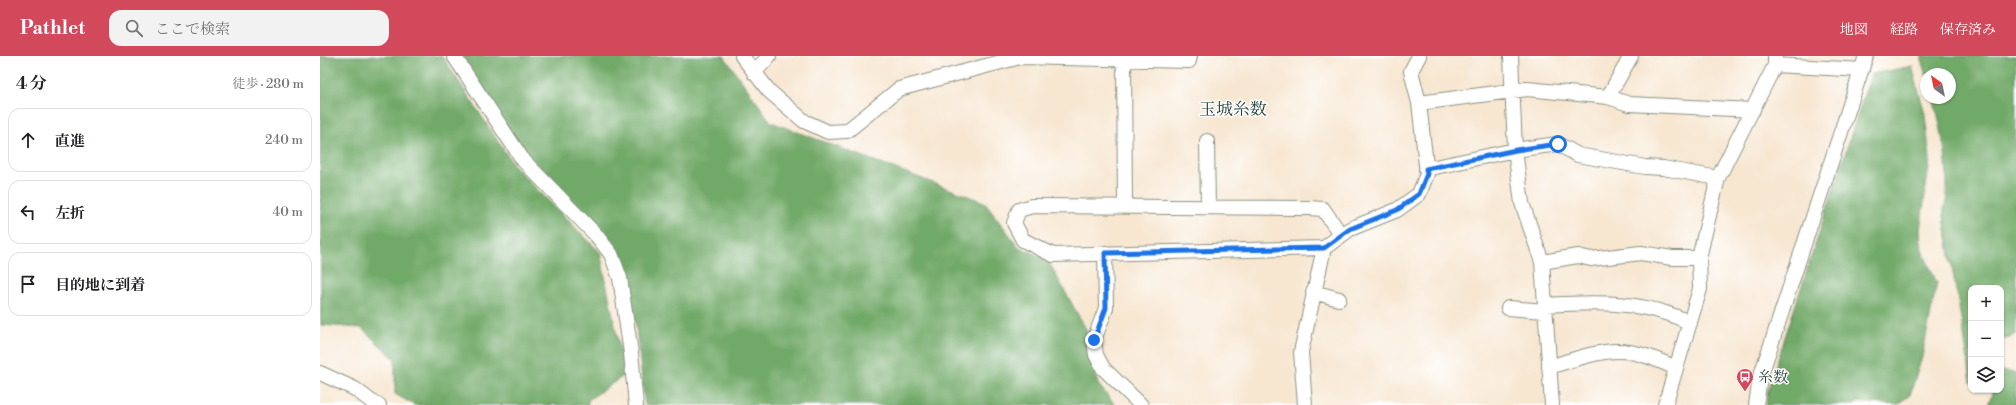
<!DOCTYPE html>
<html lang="ja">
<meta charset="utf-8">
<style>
body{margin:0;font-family:"Libre Bodoni","Noto Serif JP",serif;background:#f2f2f2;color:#202124}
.controls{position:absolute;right:12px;bottom:12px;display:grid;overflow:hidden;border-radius:8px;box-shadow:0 1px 3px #0004}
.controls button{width:36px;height:36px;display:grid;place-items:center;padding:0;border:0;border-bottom:1px solid #e0e0e0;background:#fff;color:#202124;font:20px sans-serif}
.compass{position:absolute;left:1600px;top:12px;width:36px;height:36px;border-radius:50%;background:#fff;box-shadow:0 1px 3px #0004;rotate:327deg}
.stop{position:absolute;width:12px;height:12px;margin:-9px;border:3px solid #1a73e8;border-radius:50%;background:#fff}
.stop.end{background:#1a73e8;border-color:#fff;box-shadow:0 1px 4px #0008}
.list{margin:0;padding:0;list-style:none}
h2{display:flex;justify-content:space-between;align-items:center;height:52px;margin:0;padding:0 16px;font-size:17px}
h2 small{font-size:13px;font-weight:400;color:#757577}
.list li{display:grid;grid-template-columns:26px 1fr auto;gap:12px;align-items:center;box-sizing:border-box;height:64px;margin:0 8px 8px;padding:0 8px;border:1px solid #e0e0e0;border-radius:12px}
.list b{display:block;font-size:15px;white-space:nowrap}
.list em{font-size:13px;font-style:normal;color:#757577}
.icon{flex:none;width:22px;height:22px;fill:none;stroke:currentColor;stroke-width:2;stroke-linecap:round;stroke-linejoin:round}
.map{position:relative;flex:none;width:1696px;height:349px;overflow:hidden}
header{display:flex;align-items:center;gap:24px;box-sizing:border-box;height:56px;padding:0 20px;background:#d1495b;color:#fff}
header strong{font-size:19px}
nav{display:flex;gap:22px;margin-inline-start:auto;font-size:14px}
.search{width:280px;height:36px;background:#f2f2f2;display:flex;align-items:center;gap:10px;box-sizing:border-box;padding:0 14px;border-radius:12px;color:#757577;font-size:15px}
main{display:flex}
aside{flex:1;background:#fff}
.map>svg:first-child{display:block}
.forest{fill:#71a968;stroke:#48734e}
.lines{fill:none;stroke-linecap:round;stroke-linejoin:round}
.minor-casing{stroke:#8b9282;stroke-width:16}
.minor{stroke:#fff;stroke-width:14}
.route{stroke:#1a73e8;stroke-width:5}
.labels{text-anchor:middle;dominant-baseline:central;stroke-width:3;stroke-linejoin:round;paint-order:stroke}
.poi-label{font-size:15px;fill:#1f3d34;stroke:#fff;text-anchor:start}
.quarter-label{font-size:17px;fill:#1f3d34;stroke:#fff}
</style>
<header>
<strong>Pathlet</strong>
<div class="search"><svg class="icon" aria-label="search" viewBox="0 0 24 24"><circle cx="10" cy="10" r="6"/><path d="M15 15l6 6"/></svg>ここで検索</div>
<nav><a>地図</a><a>経路</a><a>保存済み</a></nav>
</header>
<main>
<aside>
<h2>4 分<small>徒歩 · 280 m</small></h2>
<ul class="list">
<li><svg class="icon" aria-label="ahead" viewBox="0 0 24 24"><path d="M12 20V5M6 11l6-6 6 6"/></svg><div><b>直進</b></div><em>240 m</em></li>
<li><svg class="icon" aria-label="left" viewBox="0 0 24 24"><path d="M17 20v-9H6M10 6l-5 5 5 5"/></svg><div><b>左折</b></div><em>40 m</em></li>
<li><svg class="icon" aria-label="arrive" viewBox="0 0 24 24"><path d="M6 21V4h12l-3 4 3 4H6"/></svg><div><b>目的地に到着</b></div></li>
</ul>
</aside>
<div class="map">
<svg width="1696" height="349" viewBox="0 0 1696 349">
<rect width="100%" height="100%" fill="#fff"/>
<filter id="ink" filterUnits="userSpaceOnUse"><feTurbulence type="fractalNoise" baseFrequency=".025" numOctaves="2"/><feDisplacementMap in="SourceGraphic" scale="8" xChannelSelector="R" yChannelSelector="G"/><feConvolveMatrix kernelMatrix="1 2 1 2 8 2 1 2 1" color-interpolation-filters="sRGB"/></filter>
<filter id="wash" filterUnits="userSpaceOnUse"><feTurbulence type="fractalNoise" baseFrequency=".012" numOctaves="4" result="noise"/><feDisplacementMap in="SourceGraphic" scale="16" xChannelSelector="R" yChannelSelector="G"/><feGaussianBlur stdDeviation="0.9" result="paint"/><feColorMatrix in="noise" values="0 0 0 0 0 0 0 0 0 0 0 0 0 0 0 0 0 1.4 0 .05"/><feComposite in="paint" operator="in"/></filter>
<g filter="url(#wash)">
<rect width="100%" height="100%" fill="#f7e6d0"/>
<path class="forest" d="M 0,0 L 122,0 L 195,111 L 280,196 L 305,319 L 268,344 L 268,349 L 94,349 L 75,338 L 75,303 L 41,272 L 1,269 Z
M 140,0 L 404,0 L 451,66 L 664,146 L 699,191 L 727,203 L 766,273 L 778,328 L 795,349 L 325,349 L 314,254 L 304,216 L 293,188 L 202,94 Z
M 1602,0 L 1696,0 L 1696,278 L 1681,285 L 1681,232 L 1651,232 L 1651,327 C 1644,270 1631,215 1624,159 C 1623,152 1627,145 1627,138 C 1628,106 1622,72 1613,42 L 1630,42 L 1630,18 L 1606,18 L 1606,20 L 1602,7 Z
M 1592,10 L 1605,58 L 1610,103 L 1600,174 L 1602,194 L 1617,227 L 1602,301 L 1590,339 L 1578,349 L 1537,346 L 1535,349 L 1446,349 L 1448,333 L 1551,18 Z
M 1681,315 L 1696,317 L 1696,349 L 1668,349 L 1673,334 L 1681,334 Z"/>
</g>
<g filter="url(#ink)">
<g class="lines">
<defs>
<path id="minor" d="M 134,0 L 203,104 L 276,179 L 291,198 L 300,222 L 311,297 L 316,349
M 422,0 L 449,35 L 484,65 L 508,76 L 527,75 L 579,33 L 700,1 L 869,5 L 870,0
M 804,0 L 805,151
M 1191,0 L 1195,94 L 1202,147 L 1222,206 L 1232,349
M 1455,9 L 1542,14
M 434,17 L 449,0
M 1288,41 L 1311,0
M 1099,47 L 1207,33 L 1288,41 L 1309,48 L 1433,54
M 887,85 L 888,151
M 1106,113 L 1195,94 L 1238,88 L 1258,99 L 1325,111 L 1343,112 L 1398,122
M 1021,179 L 1003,153 L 989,152 L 712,150 L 699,154 L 694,167 L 703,184 L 733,199 L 1004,192 L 1030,173 L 1077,154 L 1099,138 L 1107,118 L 1099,47 L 1091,15 L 1099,0
M 785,197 L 786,252 L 774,284 L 776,299 L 783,312 L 821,349
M 1222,206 L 1258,200 L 1271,203 L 1321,197 L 1352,202 L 1379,202
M 993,236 L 1019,243
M 1225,249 C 1274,246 1325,244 1370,267
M 1188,252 L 1225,255
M 1229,311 C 1249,305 1276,295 1298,295 C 1318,295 1338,304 1356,312
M 0,317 L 35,333 L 52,346 L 59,349
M 985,349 L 981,296 L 1004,192
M 1345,349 L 1380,233 L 1379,202 L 1398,122 L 1455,9 L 1455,0
M 1436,349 L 1440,322 L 1546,0"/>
</defs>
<use href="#minor" class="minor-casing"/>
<use href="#minor" class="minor"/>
</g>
</g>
<g class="lines" filter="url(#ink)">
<path class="route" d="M 774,284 L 786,252 L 785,197 L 1004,192 L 1030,173 L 1077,154 L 1099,138 L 1107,118 L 1106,113 L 1196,94 L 1238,88"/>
</g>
<defs>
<symbol id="bus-pin" viewBox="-11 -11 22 30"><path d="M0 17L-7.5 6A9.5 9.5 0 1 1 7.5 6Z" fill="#d1495b" stroke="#fff"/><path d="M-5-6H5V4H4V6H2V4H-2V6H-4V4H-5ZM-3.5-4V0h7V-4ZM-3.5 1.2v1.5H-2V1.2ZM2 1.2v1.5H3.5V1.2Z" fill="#fff"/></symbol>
</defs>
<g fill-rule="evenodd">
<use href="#bus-pin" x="1415" y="311" width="20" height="27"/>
</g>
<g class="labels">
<g class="poi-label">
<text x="1438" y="321">糸数</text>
</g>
<g class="quarter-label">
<text x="913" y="54">玉城糸数</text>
</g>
</g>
</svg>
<div class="controls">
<button>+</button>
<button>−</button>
<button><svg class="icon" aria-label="layers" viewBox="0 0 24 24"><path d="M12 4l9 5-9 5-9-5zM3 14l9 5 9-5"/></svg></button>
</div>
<svg class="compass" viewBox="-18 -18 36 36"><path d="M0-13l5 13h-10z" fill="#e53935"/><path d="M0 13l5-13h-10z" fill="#757577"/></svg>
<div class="stop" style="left:1238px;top:88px"></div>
<div class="stop end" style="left:774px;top:284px"></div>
</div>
</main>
